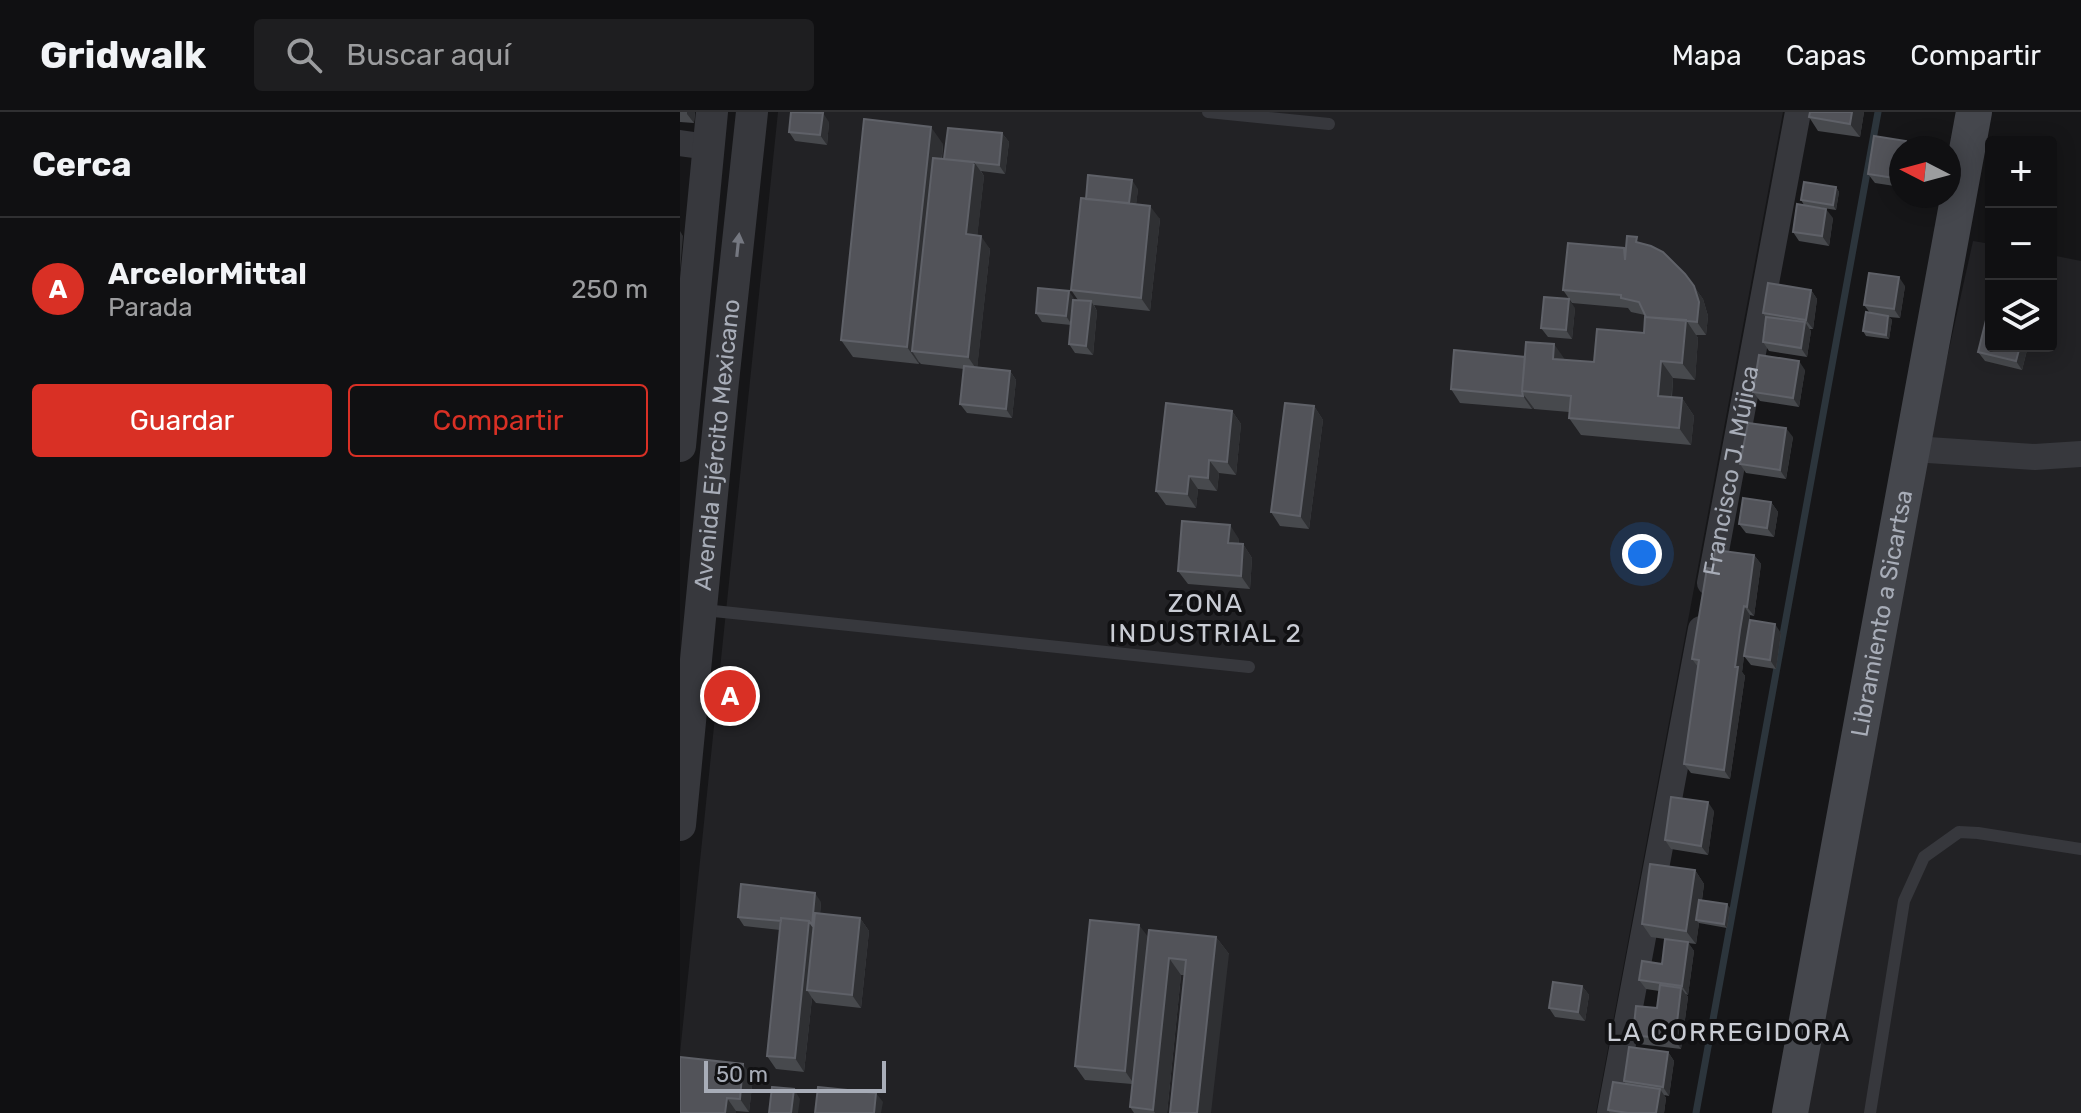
<!DOCTYPE html>
<html lang="es">
<meta charset="utf-8">
<style>
body{margin:0;font-family:Rubik,sans-serif;background:#1e1e20;color:#f1f3f6}
.controls{position:absolute;right:24px;top:24px;display:grid;overflow:hidden;border-radius:8px;box-shadow:0 4px 20px #0003}
.controls button{width:72px;height:72px;display:grid;place-items:center;padding:0;border:0;border-bottom:2px solid #303032;background:#101012;color:#f1f3f6;font:40px sans-serif}
.compass{position:absolute;left:1209px;top:24px;width:72px;height:72px;border-radius:50%;background:#101012;box-shadow:0 4px 20px #0003;rotate:276deg}
.scale{position:absolute;left:24px;bottom:20px;width:182px;box-sizing:border-box;padding-left:8px;border:4px solid #a8adb8;border-top:0;font-size:22px;line-height:28px;white-space:nowrap;color:#a8adb8;-webkit-text-stroke:6px #111113;paint-order:stroke}
.you{position:absolute;left:962px;top:442px;width:28px;height:28px;margin:-20px;border:6px solid #fff;border-radius:50%;background:#1a73e8;box-shadow:0 0 0 12px #1a73e833}
.badge{display:grid;place-items:center;width:52px;height:52px;border-radius:50%;background:#d93025;color:#fff;font-size:26px;font-weight:700}
.pin{position:absolute;translate:-50% -50%;border:4px solid #fff;box-shadow:0 2px 8px #0006}
.list{margin:0;padding:0;list-style:none}
h2{display:flex;justify-content:space-between;align-items:center;height:104px;margin:0;padding:0 32px;font-size:34px}
h2 small{font-size:26px;font-weight:400;color:#9c9d9f}
.list li{display:grid;grid-template-columns:52px 1fr auto;gap:24px;align-items:center;box-sizing:border-box;height:144px;padding:0 32px;border-top:2px solid #303032}
.list b{display:block;font-size:30px;white-space:nowrap}
.list p{margin:0;font-size:26px;white-space:nowrap;color:#9c9d9f}
.list em{font-size:26px;font-style:normal;color:#9c9d9f}
.actions{display:flex;gap:16px;padding:24px 32px}
.actions a{flex:1;padding:18px 0;border:2px solid #d93025;border-radius:8px;text-align:center;font-size:28px;color:#d93025}
.actions .main{background:#d93025;color:#fff}
.icon{flex:none;width:44px;height:44px;fill:none;stroke:currentColor;stroke-width:2;stroke-linecap:round;stroke-linejoin:round}
.map{position:relative;flex:none;width:1401px;height:1001px;overflow:hidden}
header{display:flex;align-items:center;gap:48px;box-sizing:border-box;height:112px;padding:0 40px;background:#101012;border-bottom:2px solid #303032}
header strong{font-size:38px}
nav{display:flex;gap:44px;margin-inline-start:auto;font-size:28px}
.search{width:560px;height:72px;background:#1e1e20;display:flex;align-items:center;gap:20px;box-sizing:border-box;padding:0 28px;border-radius:8px;color:#9c9d9f;font-size:30px}
main{display:flex}
aside{flex:1;background:#101012}
.map>svg:first-child{display:block}
.built{fill:#222225}
.lines{fill:none;stroke-linecap:round;stroke-linejoin:round}
.stream{stroke:#2c353c;stroke-width:7}
.service{stroke:#37383d;stroke-width:12}
.minor{stroke:#37383d;stroke-width:26}
.tertiary{stroke:#37383d;stroke-width:32}
.secondary{stroke:#45474d;stroke-width:36}
.wall{fill:#47494d}
.shaded-wall{fill:#2f3033}
.building{fill:#525359;stroke:#5f6168;stroke-width:2}
.oneway{fill:#757881}
.labels{text-anchor:middle;dominant-baseline:central;stroke-width:8;stroke-linejoin:round;paint-order:stroke}
.street-label{font-size:24px;fill:#a8adb8;stroke:#111113}
.neighbourhood-label{font-size:26px;letter-spacing:2px;fill:#c9ccd4;stroke:#111113}
</style>
<header>
<strong>Gridwalk</strong>
<div class="search"><svg class="icon" aria-label="search" viewBox="0 0 24 24"><circle cx="10" cy="10" r="6"/><path d="M15 15l6 6"/></svg>Buscar aquí</div>
<nav><a>Mapa</a><a>Capas</a><a>Compartir</a></nav>
</header>
<main>
<aside>
<h2>Cerca<small></small></h2>
<ul class="list">
<li><span class="badge">A</span><div><b>ArcelorMittal</b><p>Parada</p></div><em>250 m</em></li>
</ul>
<div class="actions"><a class="main">Guardar</a><a>Compartir</a></div>
</aside>
<div class="map">
<svg width="1401" height="1001" viewBox="0 0 1401 1001">
<rect width="100%" height="100%" fill="#161618"/>
<path class="built" d="M 98,0 L 1103,0 L 916,1001 L 0,1001 L 0,941 Z
M 1293,129 L 1311,132 L 1311,234 L 1371,234 L 1371,143 L 1401,149 L 1401,1001 L 1122,1001 L 1233,400 Z"/>
<g class="lines">
<path class="stream" d="M 1016,1001 L 1198,0"/>
<path class="service" d="M 528,0 L 649,12
M 24,498 L 569,555
M 1190,1001 L 1224,789 L 1244,745 L 1279,720 L 1298,721 L 1401,737"/>
<g class="minor">
<path d="M 0,31 L 28,35"/>
<path d="M 1233,337 L 1355,345 L 1401,342"/>
<path id="s1" d="M 1030,471 L 1118,0"/>
<path d="M 930,1001 L 1021,517"/>
</g>
<g class="tertiary">
<path d="M 0,334 L 32,0"/>
<path id="s2" d="M 0,713 L 42,279 L 72,0"/>
</g>
<path class="secondary" id="s3" d="M 1110,1001 L 1294,0"/>
</g>
<path class="wall" d="M 0,0 L 15,0 L 14,11 L 0,10 Z
M 1130,0 L 1184,0 L 1180,25 L 1138,19 L 1129,5 Z
M 149,10 L 147,33 L 115,29 L 109,20 Z
M 322,21 L 329,30 L 325,62 L 301,59 L 304,64 L 297,124 L 310,137 L 297,256 L 330,259 L 336,268 L 332,306 L 287,301 L 280,292 L 284,257 L 241,252 L 239,250 L 239,252 L 173,245 L 161,228 L 263,32 L 262,47 L 264,47 Z
M 1226,29 L 1232,36 L 1221,36 L 1221,75 L 1195,71 L 1188,62 Z
M 1156,75 L 1159,80 L 1156,98 L 1124,93 L 1121,88 Z
M 458,77 L 456,92 L 480,107 L 470,199 L 414,193 L 417,199 L 413,243 L 395,241 L 389,232 L 391,213 L 362,210 L 356,201 L 395,188 L 398,188 L 391,178 L 406,87 Z
M 1153,106 L 1149,134 L 1119,129 L 1113,120 Z
M 961,132 L 1005,162 L 1023,187 L 1028,204 L 1026,223 L 1016,223 L 1018,226 L 1015,268 L 993,266 L 992,285 L 1002,286 L 1014,304 L 1011,333 L 901,323 L 889,306 L 889,300 L 854,297 L 853,295 L 852,297 L 780,291 L 771,277 L 885,248 L 914,250 L 964,221 L 965,203 L 951,200 L 948,196 L 892,191 L 883,178 L 946,138 Z
M 1225,174 L 1220,206 L 1209,205 L 1212,208 L 1209,227 L 1186,224 L 1183,219 L 1190,201 L 1184,193 Z
M 1131,178 L 1137,187 L 1133,217 L 1129,217 L 1131,219 L 1127,245 L 1089,239 L 1083,230 L 1086,206 L 1083,201 Z
M 895,196 L 892,227 L 868,225 L 861,216 Z
M 1348,234 L 1342,258 L 1305,249 L 1298,240 Z
M 1125,258 L 1119,295 L 1080,289 L 1073,280 Z
M 634,294 L 643,308 L 629,417 L 600,414 L 591,400 Z
M 552,299 L 561,312 L 556,363 L 539,361 L 537,379 L 518,377 L 516,396 L 486,393 L 476,379 Z
M 1113,325 L 1106,367 L 1066,361 L 1060,352 Z
M 1091,390 L 1098,400 L 1094,425 L 1066,421 L 1059,412 Z
M 559,427 L 559,432 L 563,432 L 572,446 L 570,477 L 508,472 L 498,459 Z
M 1074,443 L 1081,452 L 1074,504 L 1070,503 L 1066,527 L 1062,560 L 1065,564 L 1050,667 L 1011,661 L 1004,652 L 1018,555 L 1012,547 L 1033,457 Z
M 1101,521 L 1096,557 L 1071,553 L 1064,544 Z
M 1034,699 L 1028,743 L 991,737 L 985,728 Z
M 1015,758 L 1024,772 L 1022,788 L 1050,796 L 1047,816 L 1019,811 L 1016,832 L 1008,831 L 1014,839 L 1008,883 L 1006,882 L 1008,885 L 1001,937 L 959,932 L 953,923 L 977,896 L 979,879 L 966,877 L 959,868 L 982,852 L 985,827 L 971,825 L 962,812 Z
M 141,790 L 140,802 L 180,806 L 189,819 L 181,896 L 136,891 L 132,886 L 124,960 L 96,957 L 87,944 L 100,818 L 64,814 L 58,805 Z
M 468,825 L 536,825 L 549,842 L 504,863 L 501,863 L 487,1001 L 454,1001 L 450,995 L 452,972 L 405,968 L 395,954 Z
M 902,874 L 909,883 L 905,909 L 875,905 L 869,896 Z
M 988,940 L 994,949 L 989,984 L 984,983 L 986,986 L 984,1001 L 930,1001 L 928,998 L 946,972 L 944,969 Z
M 73,966 L 69,1000 L 56,999 L 56,1001 L 0,1001 Z"/>
<path class="shaded-wall" d="M 7,0 L 15,0 L 14,11 L 7,2 Z
M 1172,0 L 1184,0 L 1180,25 L 1170,12 Z
M 143,1 L 149,10 L 147,33 L 140,23 Z
M 251,15 L 263,32 L 241,240 L 232,239 L 239,250 L 239,252 L 227,235 Z
M 322,21 L 329,30 L 325,62 L 319,53 Z
M 294,50 L 304,64 L 296,136 L 286,122 Z
M 452,68 L 458,77 L 455,102 L 449,93 Z
M 1156,75 L 1159,80 L 1156,98 L 1153,93 Z
M 470,94 L 480,107 L 470,199 L 461,186 Z
M 1146,97 L 1153,106 L 1149,134 L 1142,124 Z
M 0,119 L 3,124 L 0,159 Z
M 301,124 L 310,137 L 297,258 L 288,245 Z
M 1219,165 L 1225,174 L 1220,206 L 1214,197 Z
M 1014,174 L 1023,187 L 1028,204 L 1026,223 L 1017,210 Z
M 1131,178 L 1137,187 L 1133,217 L 1126,208 Z
M 389,179 L 395,188 L 392,213 L 386,204 Z
M 889,187 L 895,196 L 892,227 L 886,218 Z
M 411,189 L 417,199 L 413,243 L 406,234 Z
M 1208,204 L 1212,208 L 1209,227 L 1206,223 Z
M 1006,208 L 1018,226 L 1015,268 L 1002,251 Z
M 1125,210 L 1131,219 L 1127,245 L 1121,236 Z
M 874,232 L 886,249 L 873,247 Z
M 1340,234 L 1348,234 L 1342,258 L 1336,249 Z
M 981,249 L 993,266 L 990,301 L 978,284 Z
M 1119,249 L 1125,258 L 1119,295 L 1113,286 Z
M 330,259 L 336,268 L 332,306 L 326,297 Z
M 843,282 L 853,295 L 852,297 L 843,284 Z
M 1002,286 L 1014,304 L 1011,333 L 999,316 Z
M 634,294 L 643,308 L 629,417 L 620,404 Z
M 552,299 L 561,312 L 556,363 L 547,350 Z
M 1106,316 L 1113,325 L 1106,367 L 1100,358 Z
M 529,348 L 539,361 L 537,379 L 528,366 Z
M 509,364 L 518,377 L 516,396 L 507,382 Z
M 1091,390 L 1098,400 L 1094,425 L 1087,416 Z
M 550,413 L 559,427 L 558,445 L 548,431 Z
M 563,432 L 572,446 L 570,477 L 561,464 Z
M 1074,443 L 1081,452 L 1074,504 L 1067,495 Z
M 1064,494 L 1070,503 L 1062,560 L 1065,564 L 1050,667 L 1044,658 L 1055,555 Z
M 1095,512 L 1101,521 L 1096,557 L 1090,548 Z
M 1028,690 L 1034,699 L 1028,743 L 1021,734 Z
M 1015,758 L 1024,772 L 1019,808 L 1016,808 L 1019,811 L 1016,832 L 1006,819 Z
M 135,781 L 141,790 L 138,822 L 127,878 L 132,886 L 124,960 L 115,946 L 129,809 Z
M 1047,792 L 1050,796 L 1047,816 L 1044,812 Z
M 180,806 L 189,819 L 181,896 L 172,883 Z
M 459,813 L 469,826 L 454,972 L 445,959 Z
M 536,825 L 549,842 L 531,1001 L 517,1001 Z
M 1008,830 L 1014,839 L 1008,883 L 1002,874 Z
M 489,846 L 501,863 L 487,1001 L 475,1001 L 473,998 Z
M 902,874 L 909,883 L 905,909 L 898,900 Z
M 1001,876 L 1008,885 L 1001,937 L 995,928 Z
M 988,940 L 994,949 L 989,984 L 983,975 Z
M 63,952 L 73,966 L 69,1000 L 60,987 Z
M 114,977 L 120,987 L 118,1001 L 111,1001 Z
M 980,977 L 986,986 L 984,1001 L 976,1001 Z
M 196,981 L 203,990 L 201,1001 L 194,1001 Z
M 47,986 L 56,999 L 56,1001 L 45,1001 Z"/>
<path class="building" d="M 111,0 L 143,1 L 140,23 L 109,20 Z
M 1130,0 L 1172,0 L 1170,12 L 1129,5 Z
M 184,7 L 251,15 L 227,235 L 161,228 Z
M 268,16 L 322,21 L 319,53 L 264,47 Z
M 1194,24 L 1226,29 L 1225,36 L 1221,36 L 1221,67 L 1188,62 Z
M 253,46 L 294,50 L 286,122 L 301,124 L 288,245 L 232,239 Z
M 408,63 L 452,68 L 449,91 L 406,87 Z
M 1124,70 L 1156,75 L 1153,93 L 1121,88 Z
M 401,86 L 470,94 L 461,186 L 391,178 Z
M 1117,92 L 1146,97 L 1142,124 L 1113,120 Z
M 947,124 L 957,125 L 956,130 L 971,134 L 983,140 L 1005,162 L 1014,174 L 1019,190 L 1017,210 L 966,205 L 959,190 L 941,186 L 941,183 L 883,178 L 888,131 L 944,136 L 945,148 Z
M 1189,161 L 1219,165 L 1214,197 L 1184,193 Z
M 1088,171 L 1131,178 L 1126,208 L 1083,201 Z
M 358,176 L 389,179 L 386,204 L 356,201 Z
M 864,185 L 889,187 L 886,218 L 861,216 Z
M 393,188 L 411,189 L 406,234 L 389,232 Z
M 1186,200 L 1208,204 L 1206,223 L 1183,219 Z
M 965,205 L 1006,208 L 1002,251 L 981,249 L 978,284 L 1002,286 L 999,316 L 889,306 L 891,284 L 842,279 L 846,230 L 874,232 L 873,247 L 914,250 L 917,217 L 964,221 Z
M 1086,205 L 1125,210 L 1121,236 L 1083,230 Z
M 1306,208 L 1311,210 L 1311,234 L 1340,234 L 1336,249 L 1298,240 Z
M 774,238 L 845,245 L 842,279 L 843,284 L 771,277 Z
M 1079,243 L 1119,249 L 1113,286 L 1073,280 Z
M 284,254 L 330,259 L 326,297 L 280,292 Z
M 486,291 L 552,299 L 547,350 L 529,348 L 528,366 L 509,364 L 507,382 L 476,379 Z
M 605,291 L 634,294 L 620,404 L 591,400 Z
M 1068,311 L 1106,316 L 1100,358 L 1060,352 Z
M 1063,386 L 1091,390 L 1087,416 L 1059,412 Z
M 502,409 L 550,413 L 548,431 L 563,432 L 561,464 L 498,459 Z
M 1035,438 L 1074,443 L 1067,495 L 1064,494 L 1060,518 L 1055,555 L 1058,555 L 1044,658 L 1004,652 L 1019,548 L 1012,547 L 1027,456 L 1033,457 Z
M 1070,508 L 1095,512 L 1090,548 L 1064,544 Z
M 991,685 L 1028,690 L 1021,734 L 985,728 Z
M 970,752 L 1015,758 L 1006,819 L 962,812 Z
M 61,772 L 135,781 L 132,813 L 129,809 L 101,806 L 101,809 L 58,805 Z
M 1019,788 L 1047,792 L 1044,812 L 1016,808 Z
M 135,801 L 180,806 L 172,883 L 127,878 Z
M 101,806 L 129,809 L 115,946 L 87,944 Z
M 410,808 L 459,813 L 445,959 L 395,954 Z
M 469,818 L 536,825 L 517,1001 L 490,1001 L 506,848 L 489,846 L 473,998 L 450,995 Z
M 985,827 L 1008,830 L 1002,874 L 959,868 L 962,849 L 982,852 Z
M 873,870 L 902,874 L 898,900 L 869,896 Z
M 980,873 L 1001,876 L 995,928 L 953,923 L 956,894 L 977,896 Z
M 949,935 L 988,940 L 983,975 L 944,969 Z
M 0,945 L 63,952 L 60,987 L 47,986 L 45,1001 L 0,1001 Z
M 933,970 L 980,977 L 976,1001 L 948,1001 L 928,998 Z
M 92,975 L 114,977 L 111,1001 L 89,1001 Z
M 138,975 L 196,981 L 194,1001 L 135,1001 Z"/>
<defs><path id="oneway-solid" d="M-6-.8H1V-3.2L6.5 0L1 3.2V.8H-6Z" transform="scale(2)"/></defs>
<use class="oneway" href="#oneway-solid" transform="translate(58 133) rotate(-84)"/>
<g class="labels">
<g class="street-label">
<text stroke="none"><textPath href="#s2" startOffset="382">Avenida Ejército Mexicano</textPath></text>
<text stroke="none"><textPath href="#s1" startOffset="114">Francisco J. Mújica</textPath></text>
<text stroke="none"><textPath href="#s3" startOffset="508">Libramiento a Sicartsa</textPath></text>
</g>
<g class="neighbourhood-label">
<text x="526" y="491">ZONA<tspan x="526" dy="30">INDUSTRIAL 2</tspan></text>
<text x="1049" y="920">LA CORREGIDORA</text>
</g>
</g>
</svg>
<div class="controls">
<button>+</button>
<button>−</button>
<button><svg class="icon" aria-label="layers" viewBox="0 0 24 24"><path d="M12 4l9 5-9 5-9-5zM3 14l9 5 9-5"/></svg></button>
</div>
<svg class="compass" viewBox="-18 -18 36 36"><path d="M0-13l5 13h-10z" fill="#e53935"/><path d="M0 13l5-13h-10z" fill="#9c9d9f"/></svg>
<div class="scale">50 m</div>
<div class="you"></div>
<div class="pin badge" style="left:50px;top:584px">A</div>
</div>
</main>
